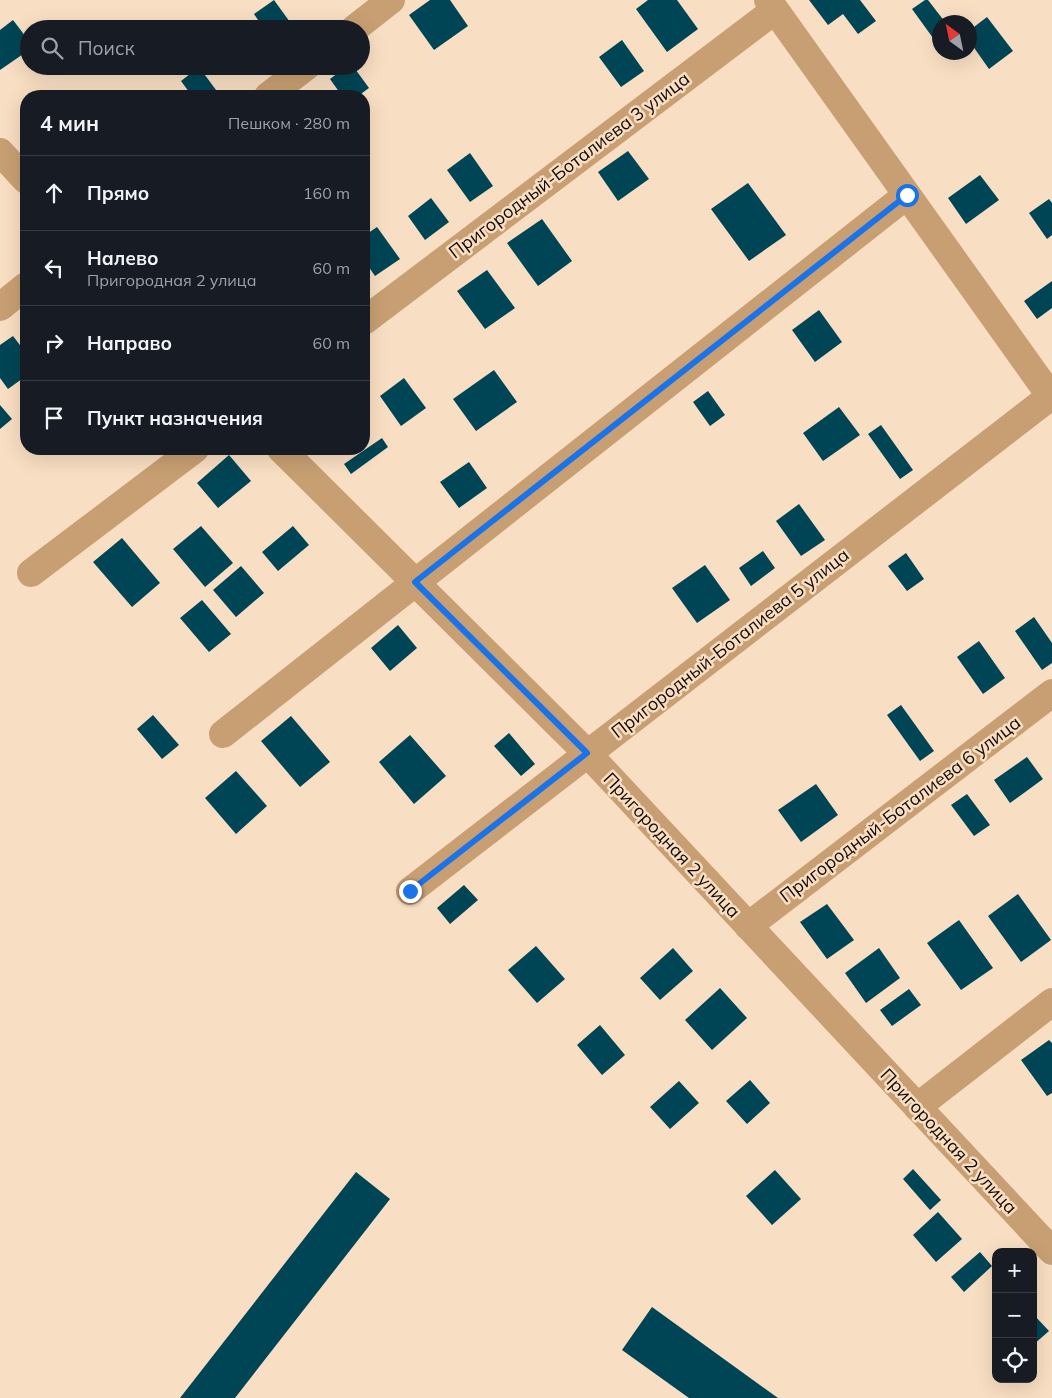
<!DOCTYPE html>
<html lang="ru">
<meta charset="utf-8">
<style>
body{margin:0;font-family:Mulish,sans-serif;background:#242831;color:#f1f3f6}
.controls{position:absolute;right:15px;bottom:15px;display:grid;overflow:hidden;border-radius:10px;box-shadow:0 5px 20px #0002}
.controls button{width:45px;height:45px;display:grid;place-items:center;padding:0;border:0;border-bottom:1px solid #363941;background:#171b24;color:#f1f3f6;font:25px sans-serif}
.compass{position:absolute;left:932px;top:15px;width:45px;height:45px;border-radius:50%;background:#171b24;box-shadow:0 5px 20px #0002;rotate:327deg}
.stop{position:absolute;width:15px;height:15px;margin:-11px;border:4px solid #1a73e8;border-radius:50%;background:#fff}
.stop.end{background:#1a73e8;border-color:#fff;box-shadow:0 1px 5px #0008}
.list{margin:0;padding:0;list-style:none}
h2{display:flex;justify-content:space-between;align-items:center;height:65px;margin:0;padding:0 20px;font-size:21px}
h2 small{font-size:16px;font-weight:400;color:#9ea1a6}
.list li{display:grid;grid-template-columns:32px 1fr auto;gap:15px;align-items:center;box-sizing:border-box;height:75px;padding:0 20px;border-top:1px solid #363941}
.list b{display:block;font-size:19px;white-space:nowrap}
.list p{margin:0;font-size:16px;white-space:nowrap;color:#9ea1a6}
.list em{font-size:16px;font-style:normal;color:#9ea1a6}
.icon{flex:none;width:28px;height:28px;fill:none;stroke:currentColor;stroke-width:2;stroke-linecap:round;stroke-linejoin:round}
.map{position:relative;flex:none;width:1052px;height:1398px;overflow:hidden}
.search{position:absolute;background:#171b24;box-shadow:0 5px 20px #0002;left:20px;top:20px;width:350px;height:55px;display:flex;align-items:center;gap:12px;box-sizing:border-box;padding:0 18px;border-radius:28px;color:#9ea1a6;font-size:19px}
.panel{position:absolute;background:#171b24;box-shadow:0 5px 20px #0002;left:20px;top:90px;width:350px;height:365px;border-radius:20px}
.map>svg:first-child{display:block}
.building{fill:#004555}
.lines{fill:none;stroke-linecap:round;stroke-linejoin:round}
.street{stroke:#c79f72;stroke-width:28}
.route{stroke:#1a73e8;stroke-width:6}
.labels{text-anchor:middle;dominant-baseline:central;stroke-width:5;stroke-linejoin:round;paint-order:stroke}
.street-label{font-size:18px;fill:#120a03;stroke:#f8dec2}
</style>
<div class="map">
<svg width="1052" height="1398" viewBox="0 0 1052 1398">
<rect width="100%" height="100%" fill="#f8dec2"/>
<path class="building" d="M 274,0 L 295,29 L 264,29 L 254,14 Z
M 430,0 L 450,0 L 468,26 L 434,50 L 409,15 Z
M 648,0 L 677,0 L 698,29 L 667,52 L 636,9 Z
M 809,0 L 860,0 L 876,21 L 858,34 L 843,14 L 828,25 Z
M 925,0 L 928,0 L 945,22 L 940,22 L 940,34 L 933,38 L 912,9 Z
M 987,17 L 1013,51 L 989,69 L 970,42 L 970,30 Z
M 13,20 L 29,41 L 29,50 L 0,70 L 0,30 Z
M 622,40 L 644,71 L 621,87 L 599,57 Z
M 347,66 L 353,66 L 369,88 L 358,96 L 342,96 L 330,79 Z
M 199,67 L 219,94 L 217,96 L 192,96 L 181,81 Z
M 628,151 L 649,179 L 618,201 L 598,172 Z
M 470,153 L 493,186 L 470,202 L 447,170 Z
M 980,175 L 999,200 L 966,224 L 948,198 Z
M 748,183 L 786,235 L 749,261 L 711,209 Z
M 431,198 L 449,222 L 425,240 L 408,216 Z
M 1049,199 L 1052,203 L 1052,235 L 1047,239 L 1029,213 Z
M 542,219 L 572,261 L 538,286 L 507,243 Z
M 377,227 L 400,259 L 375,276 L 364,260 L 364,236 Z
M 487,270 L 515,308 L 485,329 L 457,291 Z
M 1052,281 L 1052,308 L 1037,319 L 1024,301 Z
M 819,310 L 842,342 L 815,362 L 792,330 Z
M 13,336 L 26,353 L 26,376 L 8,389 L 0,378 L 0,345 Z
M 494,370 L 517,402 L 476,431 L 453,399 Z
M 404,378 L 426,408 L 401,426 L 380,396 Z
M 708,391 L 725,415 L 710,426 L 693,402 Z
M 0,405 L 12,419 L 0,429 Z
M 839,407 L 860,435 L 823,461 L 803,433 Z
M 881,425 L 913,470 L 900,479 L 868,434 Z
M 382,438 L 388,447 L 351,474 L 344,464 Z
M 229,455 L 251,481 L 218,508 L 197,483 Z
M 469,462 L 487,488 L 459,508 L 440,482 Z
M 799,504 L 825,540 L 801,556 L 776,521 Z
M 201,526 L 233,563 L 205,587 L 173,549 Z
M 293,526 L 309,545 L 278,571 L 262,552 Z
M 122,538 L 160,583 L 132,607 L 93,562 Z
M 763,551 L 775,568 L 751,586 L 739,568 Z
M 906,553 L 924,579 L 907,591 L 888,566 Z
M 705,565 L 730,600 L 697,623 L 672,588 Z
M 241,566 L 264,593 L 236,617 L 213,590 Z
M 202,600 L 231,634 L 209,652 L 180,618 Z
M 1034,617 L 1052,643 L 1052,663 L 1042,670 L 1015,631 Z
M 398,625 L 417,648 L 390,671 L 371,648 Z
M 979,641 L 1005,678 L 983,694 L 957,657 Z
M 901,705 L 934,751 L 920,761 L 887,715 Z
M 153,715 L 179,745 L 162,759 L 137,729 Z
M 291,716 L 330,762 L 300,787 L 261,741 Z
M 509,733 L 535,764 L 521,776 L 494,746 Z
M 410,735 L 446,776 L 414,804 L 379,762 Z
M 1027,757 L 1043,779 L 1010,803 L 994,780 Z
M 236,771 L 267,806 L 236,834 L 205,798 Z
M 816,784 L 838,815 L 801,842 L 778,810 Z
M 967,794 L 990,825 L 974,836 L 951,805 Z
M 464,885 L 478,900 L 450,924 L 437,908 Z
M 1018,894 L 1051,940 L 1021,962 L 988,916 Z
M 827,904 L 854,940 L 827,959 L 800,922 Z
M 959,920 L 993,968 L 961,990 L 927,943 Z
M 536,946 L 565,979 L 537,1003 L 508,970 Z
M 673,948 L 693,971 L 660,1000 L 640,978 Z
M 879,948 L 900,978 L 866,1003 L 845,973 Z
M 720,988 L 747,1018 L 712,1050 L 685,1020 Z
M 909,989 L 921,1005 L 892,1026 L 880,1010 Z
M 600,1025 L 625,1055 L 602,1075 L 577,1045 Z
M 1049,1040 L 1052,1043 L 1052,1093 L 1047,1096 L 1021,1060 Z
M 750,1080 L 770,1103 L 747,1124 L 726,1101 Z
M 679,1081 L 699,1103 L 670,1129 L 650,1107 Z
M 913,1169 L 941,1200 L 930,1210 L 903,1179 Z
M 775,1170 L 801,1199 L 772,1225 L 746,1196 Z
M 356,1172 L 390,1199 L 235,1398 L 180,1398 Z
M 938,1212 L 962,1239 L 936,1262 L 913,1235 Z
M 980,1252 L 992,1266 L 964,1292 L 951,1277 Z
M 652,1307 L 778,1398 L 689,1398 L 622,1350 Z
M 1033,1314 L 1049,1331 L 1033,1345 Z"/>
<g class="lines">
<path class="street" d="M 768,0 L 1052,398
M 354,29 L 391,0
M 268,96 L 307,66
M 0,152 L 26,180
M 0,307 L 26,286
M 364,321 L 775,10
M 281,449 L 587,753 L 1052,1251
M 31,573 L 195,449
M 223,734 L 907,195
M 410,891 L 1051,396
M 748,926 L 1052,693
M 917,1107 L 1052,1002"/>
</g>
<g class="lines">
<path class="route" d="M 410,891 L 587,753 L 415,582 L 907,195"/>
</g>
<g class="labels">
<g class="street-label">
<text transform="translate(569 165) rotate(-37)">Пригородный-Боталиева 3 улица</text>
<text transform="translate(730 643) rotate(-38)">Пригородный-Боталиева 5 улица</text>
<text transform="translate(900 809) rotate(-37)">Пригородный-Боталиева 6 улица</text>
<text transform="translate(672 845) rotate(47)">Пригородная 2 улица</text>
<text transform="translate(949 1141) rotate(47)">Пригородная 2 улица</text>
</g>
</g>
</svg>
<div class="controls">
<button>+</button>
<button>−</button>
<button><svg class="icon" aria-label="locate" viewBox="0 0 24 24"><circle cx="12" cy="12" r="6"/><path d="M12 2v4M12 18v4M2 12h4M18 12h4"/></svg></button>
</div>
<svg class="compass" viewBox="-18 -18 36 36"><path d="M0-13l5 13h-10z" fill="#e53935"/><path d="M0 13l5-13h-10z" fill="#9ea1a6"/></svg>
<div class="stop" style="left:907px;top:195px"></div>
<div class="stop end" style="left:410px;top:891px"></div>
<div class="search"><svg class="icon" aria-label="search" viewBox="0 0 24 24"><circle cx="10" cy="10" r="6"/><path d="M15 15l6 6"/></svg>Поиск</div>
<section class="panel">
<h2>4 мин<small>Пешком · 280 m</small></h2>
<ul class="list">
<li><svg class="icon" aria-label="ahead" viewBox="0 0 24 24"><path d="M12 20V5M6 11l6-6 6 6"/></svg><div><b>Прямо</b></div><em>160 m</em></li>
<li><svg class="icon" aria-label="left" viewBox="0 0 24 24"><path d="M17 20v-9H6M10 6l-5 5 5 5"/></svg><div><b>Налево</b><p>Пригородная 2 улица</p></div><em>60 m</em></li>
<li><svg class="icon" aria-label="right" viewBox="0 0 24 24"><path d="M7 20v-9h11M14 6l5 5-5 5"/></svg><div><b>Направо</b></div><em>60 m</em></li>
<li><svg class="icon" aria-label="arrive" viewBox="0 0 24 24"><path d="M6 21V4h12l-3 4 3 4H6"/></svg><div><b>Пункт назначения</b></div></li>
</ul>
</section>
</div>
